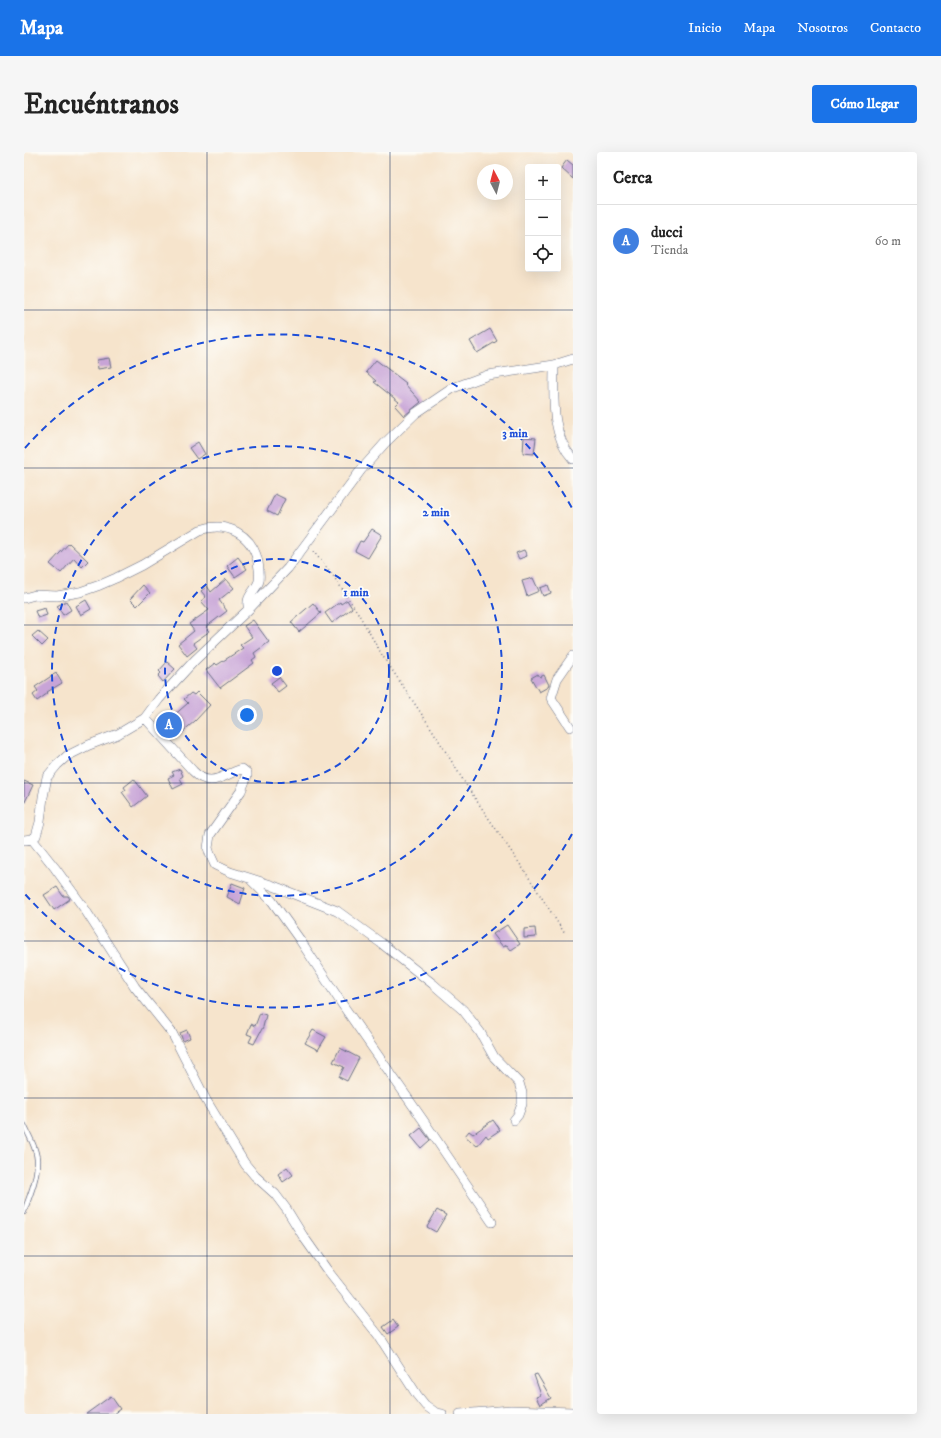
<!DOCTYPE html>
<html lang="es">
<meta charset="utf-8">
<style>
body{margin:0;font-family:"IM FELL DW Pica",serif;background:#f6f6f6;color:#222}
.controls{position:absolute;right:12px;top:12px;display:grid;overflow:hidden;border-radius:4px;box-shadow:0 4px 16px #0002}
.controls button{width:36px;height:36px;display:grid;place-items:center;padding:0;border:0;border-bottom:1px solid #e0e0e0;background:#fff;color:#222;font:20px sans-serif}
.compass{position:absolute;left:453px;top:12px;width:36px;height:36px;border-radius:50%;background:#fff;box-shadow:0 4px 16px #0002;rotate:353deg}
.you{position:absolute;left:223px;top:563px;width:14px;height:14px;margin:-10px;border:3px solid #fff;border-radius:50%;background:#1a73e8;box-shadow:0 0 0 6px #1a73e833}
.badge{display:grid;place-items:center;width:26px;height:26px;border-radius:50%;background:#1a73e8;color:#fff;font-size:13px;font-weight:700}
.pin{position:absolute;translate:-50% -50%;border:2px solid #fff;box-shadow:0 1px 4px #0006}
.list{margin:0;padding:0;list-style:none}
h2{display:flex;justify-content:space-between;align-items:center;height:52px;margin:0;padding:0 16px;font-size:17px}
h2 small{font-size:13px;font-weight:400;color:#767676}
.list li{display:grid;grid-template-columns:26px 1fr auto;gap:12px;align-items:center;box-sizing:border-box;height:72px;padding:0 16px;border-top:1px solid #e0e0e0}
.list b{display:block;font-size:15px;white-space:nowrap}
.list p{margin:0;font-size:13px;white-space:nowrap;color:#767676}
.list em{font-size:13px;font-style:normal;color:#767676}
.icon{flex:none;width:22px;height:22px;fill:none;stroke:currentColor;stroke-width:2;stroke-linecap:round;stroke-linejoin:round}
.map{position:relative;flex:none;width:549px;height:1262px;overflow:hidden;border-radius:4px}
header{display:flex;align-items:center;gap:24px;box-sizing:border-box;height:56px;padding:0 20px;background:#1a73e8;color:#fff}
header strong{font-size:19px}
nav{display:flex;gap:22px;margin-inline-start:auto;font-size:14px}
.intro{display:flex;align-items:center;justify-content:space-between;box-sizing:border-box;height:96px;padding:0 24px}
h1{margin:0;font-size:28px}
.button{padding:10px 18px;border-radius:4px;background:#1a73e8;color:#fff;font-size:14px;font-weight:700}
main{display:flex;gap:24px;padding:0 24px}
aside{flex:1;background:#fff;border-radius:4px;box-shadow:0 4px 16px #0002}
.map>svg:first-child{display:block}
.building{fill:#c8a4d7}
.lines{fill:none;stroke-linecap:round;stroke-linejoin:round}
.lane-casing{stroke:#686e84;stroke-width:6}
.street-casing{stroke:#686e84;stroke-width:10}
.path{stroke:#686e84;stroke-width:1.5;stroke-dasharray:1 3;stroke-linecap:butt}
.lane{stroke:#fff;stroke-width:4.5}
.street{stroke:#fff;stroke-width:9}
.grid{fill:none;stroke:#1b2f5e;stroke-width:1;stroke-opacity:0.55}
.ring{fill:none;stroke:#1d4ed8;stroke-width:2;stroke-dasharray:7 5}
.centre{fill:#1d4ed8;stroke:#fdfcf7;stroke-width:2}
.ring-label{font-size:12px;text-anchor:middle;font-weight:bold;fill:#1d4ed8;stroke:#fdfcf7;stroke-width:3.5;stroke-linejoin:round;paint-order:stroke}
</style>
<header>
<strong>Mapa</strong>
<nav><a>Inicio</a><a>Mapa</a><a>Nosotros</a><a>Contacto</a></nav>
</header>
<div class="intro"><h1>Encuéntranos</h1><a class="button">Cómo llegar</a></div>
<main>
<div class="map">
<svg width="549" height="1262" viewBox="0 0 549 1262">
<rect width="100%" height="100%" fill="#fdfcf7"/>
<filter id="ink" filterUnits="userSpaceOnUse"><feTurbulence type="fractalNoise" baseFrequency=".025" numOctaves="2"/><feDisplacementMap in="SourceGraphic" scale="8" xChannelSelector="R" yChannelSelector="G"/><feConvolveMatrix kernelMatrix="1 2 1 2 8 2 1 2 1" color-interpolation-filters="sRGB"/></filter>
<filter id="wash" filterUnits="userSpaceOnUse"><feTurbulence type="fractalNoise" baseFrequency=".012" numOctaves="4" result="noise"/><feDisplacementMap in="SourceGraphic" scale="16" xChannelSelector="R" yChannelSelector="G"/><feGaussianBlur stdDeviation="0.9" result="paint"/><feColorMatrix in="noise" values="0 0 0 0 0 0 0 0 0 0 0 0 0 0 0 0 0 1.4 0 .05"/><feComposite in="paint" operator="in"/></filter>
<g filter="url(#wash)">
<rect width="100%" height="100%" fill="#f6e4cc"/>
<g id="blocks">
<path class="building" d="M 543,8 L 549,13 L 549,27 L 537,16 Z
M 466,177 L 473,189 L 453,201 L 446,189 Z
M 85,206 L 87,215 L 74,217 L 73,208 Z
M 352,208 L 382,231 L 381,232 L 397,250 L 380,264 L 371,254 L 375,250 L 350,230 L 352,229 L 342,220 Z
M 500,285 L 512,286 L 510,302 L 499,301 Z
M 174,290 L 181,302 L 173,307 L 165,296 Z
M 251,342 L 261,347 L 253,364 L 243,359 Z
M 348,377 L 358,383 L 344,406 L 331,399 L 336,389 L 339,390 Z
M 45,391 L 64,409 L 58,415 L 50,406 L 37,421 L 26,412 Z
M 500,398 L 503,404 L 495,407 L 492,401 Z
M 214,405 L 223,417 L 211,425 L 203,414 Z
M 509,426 L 515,439 L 503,444 L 498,429 Z
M 202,427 L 210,436 L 195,448 L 203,459 L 182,475 L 186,479 L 169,491 L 173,496 L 163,504 L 154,492 L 170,479 L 165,472 L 185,458 L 177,449 L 182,445 L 177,439 L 183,434 L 187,440 Z
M 119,433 L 126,441 L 113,454 L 106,447 Z
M 524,433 L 527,441 L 519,444 L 516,436 Z
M 62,448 L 67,457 L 57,463 L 52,454 Z
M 323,448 L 328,456 L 308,471 L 301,461 L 316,450 L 317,452 Z
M 42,449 L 47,458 L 39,463 L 33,454 Z
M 289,451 L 297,461 L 275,480 L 267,470 Z
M 21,456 L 23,463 L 14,466 L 11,459 Z
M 229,468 L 245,490 L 230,501 L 232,505 L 228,508 L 230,511 L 196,536 L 182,518 L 191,511 L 193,513 L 219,496 L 216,493 L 228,485 L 220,474 Z
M 14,479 L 24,488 L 18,494 L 8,484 Z
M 143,510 L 151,517 L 139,530 L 134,524 L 137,521 L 135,519 Z
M 32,521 L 38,531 L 23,540 L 24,541 L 13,549 L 9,543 L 14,539 L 11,535 Z
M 514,522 L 516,525 L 520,523 L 525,533 L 524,535 L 515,540 L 507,526 Z
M 255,525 L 262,534 L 254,540 L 247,531 Z
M 173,540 L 186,553 L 171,569 L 151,586 L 139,573 L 164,551 L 160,547 L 167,541 L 170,543 Z
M 156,617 L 159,624 L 156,626 L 159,632 L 149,637 L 144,626 L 150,623 L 148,620 Z
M 110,627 L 123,644 L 109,655 L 98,640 L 102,638 L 100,635 Z
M 0,629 L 9,633 L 0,652 Z
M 208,731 L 221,736 L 216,752 L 203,745 Z
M 33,735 L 39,744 L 44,744 L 46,747 L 30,758 L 20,743 Z
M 483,773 L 496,792 L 487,798 L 483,793 L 479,795 L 469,782 Z
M 511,776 L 512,785 L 500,786 L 500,777 Z
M 236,861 L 242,863 L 239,875 L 230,892 L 225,890 L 228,884 L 223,882 L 227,872 L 231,874 Z
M 163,878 L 166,886 L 159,889 L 156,881 Z
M 289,878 L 302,885 L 294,898 L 281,891 Z
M 316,896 L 335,906 L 323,929 L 315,925 L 320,915 L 309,910 Z
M 469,968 L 476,978 L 464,986 L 462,983 L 453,994 L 441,984 L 445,979 L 449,982 Z
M 397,976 L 406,988 L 397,996 L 387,984 Z
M 263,1015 L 269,1023 L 259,1030 L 254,1022 Z
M 413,1058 L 422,1063 L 412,1080 L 403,1075 Z
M 369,1168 L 374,1175 L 364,1182 L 359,1175 Z
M 513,1222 L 527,1246 L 516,1253 L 512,1245 L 517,1243 L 510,1223 Z
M 87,1244 L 96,1257 L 89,1262 L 62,1262 Z"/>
</g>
</g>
<g filter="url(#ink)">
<use href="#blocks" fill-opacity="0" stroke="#686e84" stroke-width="1"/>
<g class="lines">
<defs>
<path id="lane" d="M 0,973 C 5,984 14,999 13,1011 C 13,1028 5,1045 0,1060"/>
<path id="street" d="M 530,213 C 530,244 526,282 549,307
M 0,446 L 11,443 L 33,444 L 56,440 L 76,433 L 92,426 L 118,413 L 176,378 C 203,369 228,382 234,410 C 235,416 236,423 235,429 C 232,439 220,445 225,457
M 121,566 L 169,619 C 187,638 199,622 218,617 L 223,621 L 223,624 L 217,639 L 186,683 L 184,696 L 186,702 L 191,713 L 206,720 L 247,733 L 313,759 L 357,791 L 409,832 L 439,858 L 456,880 L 470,905 L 495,931 L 498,941 L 498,952 L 494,963 L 490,968
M 546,575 L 527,546 L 533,527 L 549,504
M 8,687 L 31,716 L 60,756 L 111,835 L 148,881 L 182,948 L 221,1012 L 231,1024 L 251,1042 L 263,1058 L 279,1084 L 303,1118 L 355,1184 L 393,1243 L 401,1253 L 412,1261 L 418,1262
M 0,688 L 8,687 L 12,684 L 16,670 L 19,645 L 23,625 L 33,613 L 43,604 L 65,593 L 94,582 L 121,566 L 135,547 L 171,508 L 225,457 L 264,416 L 337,318 L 361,291 L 392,261 L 429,236 L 464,223 L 530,213 L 549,207
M 227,728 L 248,749 L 276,788 L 318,852 L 399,968 L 468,1070
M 436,1262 L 487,1258 L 549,1260"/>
</defs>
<use href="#lane" class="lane-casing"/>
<use href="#street" class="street-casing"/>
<path class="path" d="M 289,399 L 308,422 L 334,461 L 358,503 L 409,579 L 444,636 L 502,721 L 541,782"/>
<use href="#lane" class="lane"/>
<use href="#street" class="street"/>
</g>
</g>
<path class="grid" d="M 183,0 L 183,1262M 366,0 L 366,1262M 0,158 L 549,158M 0,316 L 549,316M 0,473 L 549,473M 0,631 L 549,631M 0,789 L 549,789M 0,946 L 549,946M 0,1104 L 549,1104"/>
<g class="ring">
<circle cx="253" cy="519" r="112"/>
<circle cx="253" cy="519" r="225"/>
<path d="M548 682A337 337 0 0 1 1 742M1 296A337 337 0 0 1 548 356"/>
</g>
<circle cx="253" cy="519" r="6" class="centre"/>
<g class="ring-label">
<text x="491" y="285">3 min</text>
<text x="412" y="364">2 min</text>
<text x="332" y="444">1 min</text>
</g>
</svg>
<div class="controls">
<button>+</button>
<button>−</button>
<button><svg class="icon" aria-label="locate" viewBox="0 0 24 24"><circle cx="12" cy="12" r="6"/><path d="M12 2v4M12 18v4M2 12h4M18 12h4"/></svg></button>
</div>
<svg class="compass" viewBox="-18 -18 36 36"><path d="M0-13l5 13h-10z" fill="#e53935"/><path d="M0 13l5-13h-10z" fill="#767676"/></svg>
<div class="you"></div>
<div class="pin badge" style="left:145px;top:573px;background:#3f7fe0">A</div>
</div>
<aside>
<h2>Cerca<small></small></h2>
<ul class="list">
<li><span class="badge" style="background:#3f7fe0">A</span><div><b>ducci</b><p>Tienda</p></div><em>60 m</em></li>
</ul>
</aside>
</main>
